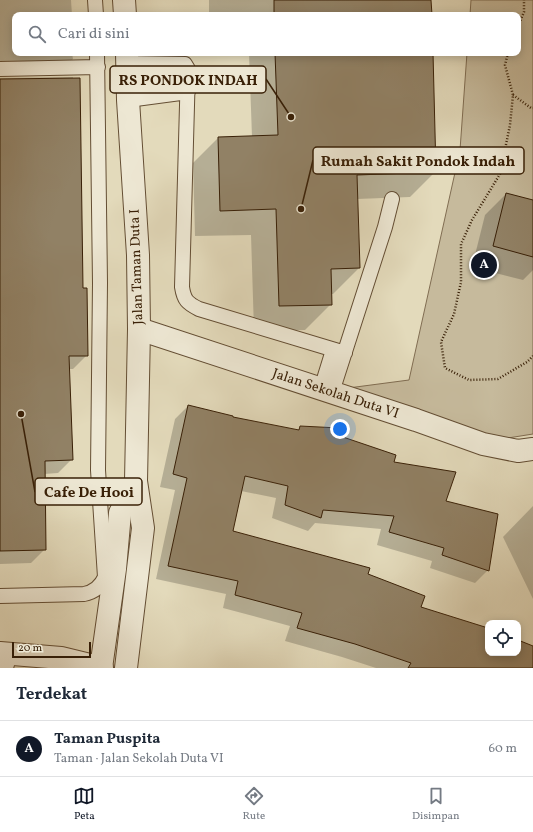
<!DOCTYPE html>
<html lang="id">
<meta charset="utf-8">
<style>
body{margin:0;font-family:Vollkorn,serif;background:#f6f6f7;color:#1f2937}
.controls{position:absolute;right:12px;bottom:12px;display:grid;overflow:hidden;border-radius:8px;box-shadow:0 2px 10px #0003}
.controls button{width:36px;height:36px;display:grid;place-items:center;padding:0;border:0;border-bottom:1px solid #e0e1e3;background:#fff;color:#1f2937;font:20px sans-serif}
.scale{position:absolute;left:12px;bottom:10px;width:79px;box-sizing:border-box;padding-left:4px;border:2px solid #392007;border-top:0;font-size:11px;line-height:14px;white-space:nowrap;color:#392007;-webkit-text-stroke:3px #ede7d3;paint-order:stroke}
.you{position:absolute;left:340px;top:429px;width:14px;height:14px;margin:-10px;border:3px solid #fff;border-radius:50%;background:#1a73e8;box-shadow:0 0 0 6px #1a73e833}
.badge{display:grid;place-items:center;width:26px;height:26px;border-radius:50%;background:#111827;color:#fff;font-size:13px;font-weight:700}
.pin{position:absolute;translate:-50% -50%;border:2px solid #fff;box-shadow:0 1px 4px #0006}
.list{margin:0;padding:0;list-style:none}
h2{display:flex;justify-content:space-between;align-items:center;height:52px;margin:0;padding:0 16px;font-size:17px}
h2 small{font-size:13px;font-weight:400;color:#747a83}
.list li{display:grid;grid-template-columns:26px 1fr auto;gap:12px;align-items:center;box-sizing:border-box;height:56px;padding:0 16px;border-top:1px solid #e0e1e3}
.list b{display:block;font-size:15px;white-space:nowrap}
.list p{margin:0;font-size:13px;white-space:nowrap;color:#747a83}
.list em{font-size:13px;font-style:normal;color:#747a83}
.icon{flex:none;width:22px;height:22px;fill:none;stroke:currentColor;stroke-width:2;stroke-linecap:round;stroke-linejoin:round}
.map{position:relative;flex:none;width:533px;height:668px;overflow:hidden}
.search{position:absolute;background:#fff;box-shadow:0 2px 10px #0003;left:12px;right:12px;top:12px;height:44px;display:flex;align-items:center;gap:10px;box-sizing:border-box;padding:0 14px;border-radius:8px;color:#747a83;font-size:15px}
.sheet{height:108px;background:#fff}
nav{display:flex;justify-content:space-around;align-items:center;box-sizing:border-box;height:56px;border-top:1px solid #e0e1e3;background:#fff;font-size:11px;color:#747a83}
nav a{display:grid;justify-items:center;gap:2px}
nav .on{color:#111827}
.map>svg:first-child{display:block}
.green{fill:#c6ba9c;stroke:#806d52}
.shadow{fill:#0003}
.building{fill:#918165;stroke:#392007}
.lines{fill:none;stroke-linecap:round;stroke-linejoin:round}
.service-casing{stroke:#644e34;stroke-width:16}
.minor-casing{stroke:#644e34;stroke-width:24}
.path{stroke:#392007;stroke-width:2.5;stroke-dasharray:1 2;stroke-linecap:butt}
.service{stroke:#ede7d3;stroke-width:14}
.minor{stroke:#ede7d3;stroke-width:22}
.labels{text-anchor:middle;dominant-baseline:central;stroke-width:4;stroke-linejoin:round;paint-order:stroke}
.street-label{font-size:14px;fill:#392007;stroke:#ede7d3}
.leader{fill:none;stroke:#392007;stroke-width:1.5}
.callout-dot{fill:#392007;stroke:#ede7d3;stroke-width:1.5}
.callout{fill:#ede7d3;stroke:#392007;stroke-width:1.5}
.callout-label{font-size:15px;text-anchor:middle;font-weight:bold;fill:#392007}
</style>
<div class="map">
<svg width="533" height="668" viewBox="0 0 533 668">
<rect width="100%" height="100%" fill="#e3dabb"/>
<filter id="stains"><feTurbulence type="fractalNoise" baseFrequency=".005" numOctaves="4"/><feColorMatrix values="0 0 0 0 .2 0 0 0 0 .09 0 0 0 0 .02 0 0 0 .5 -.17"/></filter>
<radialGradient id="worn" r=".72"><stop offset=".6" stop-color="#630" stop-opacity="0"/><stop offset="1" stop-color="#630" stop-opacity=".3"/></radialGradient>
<path class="green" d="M 471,0 L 533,0 L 533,434 L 483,442 L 333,390 L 409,380 L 460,150 L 467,53 L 518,53 L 518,15 L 470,15 Z"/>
<path class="shadow" d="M 0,0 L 71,0 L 72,15 L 15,15 L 15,53 L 72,53 L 73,59 L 59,73 L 0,74 Z
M 209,0 L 430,0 L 431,15 L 209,15 Z
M 249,53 L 432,53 L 435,172 L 410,197 L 357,199 L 359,268 L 333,294 L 330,294 L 331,304 L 305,330 L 254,331 L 251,235 L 195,236 L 193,163 L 218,138 L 252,137 Z
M 73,77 L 82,289 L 87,355 L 73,369 L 68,369 L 72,459 L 58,473 L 44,474 L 45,549 L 31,563 L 0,564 L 0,78 Z
M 506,194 L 533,201 L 533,270 L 523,280 L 472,267 L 485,215 Z
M 188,406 L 232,418 L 297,431 L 301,427 L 336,436 L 392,463 L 445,501 L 488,570 L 475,583 L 430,568 L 432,561 L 377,545 L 381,529 L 315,523 L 308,531 L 272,518 L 276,498 L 241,491 L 232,532 L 366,574 L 419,607 L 488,629 L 488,653 L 518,653 L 518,641 L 533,648 L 533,668 L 376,668 L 342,657 L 285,641 L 290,626 L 223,608 L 226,594 L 156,579 L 175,490 L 160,487 L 175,419 Z
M 533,506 L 533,599 L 503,537 Z"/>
<path class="building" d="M 274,0 L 431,0 L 432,15 L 274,15 Z
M 275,53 L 433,53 L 436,172 L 357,175 L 360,268 L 331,269 L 332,305 L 279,306 L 276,209 L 220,211 L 218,137 L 278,135 Z
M 80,78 L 83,288 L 87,288 L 88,356 L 69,356 L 73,460 L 45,461 L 46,550 L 0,551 L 0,79 Z
M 506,193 L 533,200 L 533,257 L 493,246 Z
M 188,405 L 233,416 L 233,417 L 299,430 L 300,426 L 339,428 L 337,435 L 396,455 L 394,462 L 456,472 L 446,501 L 498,514 L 489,571 L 442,555 L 444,548 L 389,532 L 394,516 L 323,510 L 321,518 L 285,505 L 288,486 L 245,476 L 233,531 L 370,568 L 368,574 L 425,596 L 421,607 L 488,628 L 488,653 L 518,653 L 518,640 L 533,646 L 533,668 L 408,668 L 411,663 L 355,644 L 297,628 L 302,613 L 235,595 L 238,581 L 168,566 L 187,478 L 173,474 Z"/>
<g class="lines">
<defs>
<path id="service" d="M 95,0 L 96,15
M 127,63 L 185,64 L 188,69 L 182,287 C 184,300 187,303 199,309 L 345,353
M 0,69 L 98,67
M 128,100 L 188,92
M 321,389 L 333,350
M 332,392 L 385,227 L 392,199
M 0,596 L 84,594 C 95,592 101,586 105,577 L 98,470 L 100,283 L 97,53
M 6,668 L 10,653"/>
<g id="minor">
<path d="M 124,0 L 125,15"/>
<path id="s1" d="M 139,329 L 416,420 L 483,444 L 518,451 L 533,449"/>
<path d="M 0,653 L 61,658 L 102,668"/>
<path d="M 101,668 L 115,569 L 120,513 L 136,481"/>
<path d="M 126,668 L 143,528 L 136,481 L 139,329 L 138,255 L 128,100 L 127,53"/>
</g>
</defs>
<use href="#service" class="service-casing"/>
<use href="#minor" class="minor-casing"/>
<path class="path" d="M 518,26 L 524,12 L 524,0
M 508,53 L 505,65 L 513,95 L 510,125 L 500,174 L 472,220 L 461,244 L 461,282 L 454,314 L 441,342 L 445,368 L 469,380 L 498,379 L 527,362 L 533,356
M 513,95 L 531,108 L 533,108"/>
<use href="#service" class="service"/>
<use href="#minor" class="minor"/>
</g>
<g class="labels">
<g class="street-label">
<text transform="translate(137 267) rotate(-92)">Jalan Taman Duta I</text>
<text stroke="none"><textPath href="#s1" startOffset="207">Jalan Sekolah Duta VI</textPath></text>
</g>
</g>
<path class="leader" d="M291 117L266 79M301 209L313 160M21 414L35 492"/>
<g class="callout-dot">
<circle cx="291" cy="117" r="4"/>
<circle cx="301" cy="209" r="4"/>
<circle cx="21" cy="414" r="4"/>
</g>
<g class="callout">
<rect x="110" y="66" width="156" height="27" rx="4"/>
<rect x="313" y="147" width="211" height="27" rx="4"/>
<rect x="35" y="478" width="107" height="27" rx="4"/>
</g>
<g class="callout-label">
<text x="188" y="85">RS PONDOK INDAH</text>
<text x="418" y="166">Rumah Sakit Pondok Indah</text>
<text x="89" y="497">Cafe De Hooi</text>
</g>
<rect width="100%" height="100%" filter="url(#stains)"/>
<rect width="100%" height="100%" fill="url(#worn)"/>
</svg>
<div class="controls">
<button><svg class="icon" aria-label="locate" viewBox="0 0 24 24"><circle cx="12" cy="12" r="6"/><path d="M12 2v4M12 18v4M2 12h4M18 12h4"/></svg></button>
</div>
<div class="scale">20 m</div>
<div class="you"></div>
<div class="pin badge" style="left:484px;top:265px">A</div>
<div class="search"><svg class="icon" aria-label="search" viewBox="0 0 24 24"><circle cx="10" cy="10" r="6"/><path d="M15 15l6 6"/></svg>Cari di sini</div>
</div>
<section class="sheet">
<h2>Terdekat<small></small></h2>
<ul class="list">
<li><span class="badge">A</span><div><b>Taman Puspita</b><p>Taman · Jalan Sekolah Duta VI</p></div><em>60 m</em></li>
</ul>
</section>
<nav>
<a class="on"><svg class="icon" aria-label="map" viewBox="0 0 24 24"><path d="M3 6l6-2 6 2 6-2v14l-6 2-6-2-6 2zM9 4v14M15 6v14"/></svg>Peta</a>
<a><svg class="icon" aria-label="directions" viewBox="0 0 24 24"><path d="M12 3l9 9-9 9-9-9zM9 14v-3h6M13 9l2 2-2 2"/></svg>Rute</a>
<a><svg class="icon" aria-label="saved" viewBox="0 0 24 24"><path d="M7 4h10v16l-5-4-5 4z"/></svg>Disimpan</a>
</nav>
